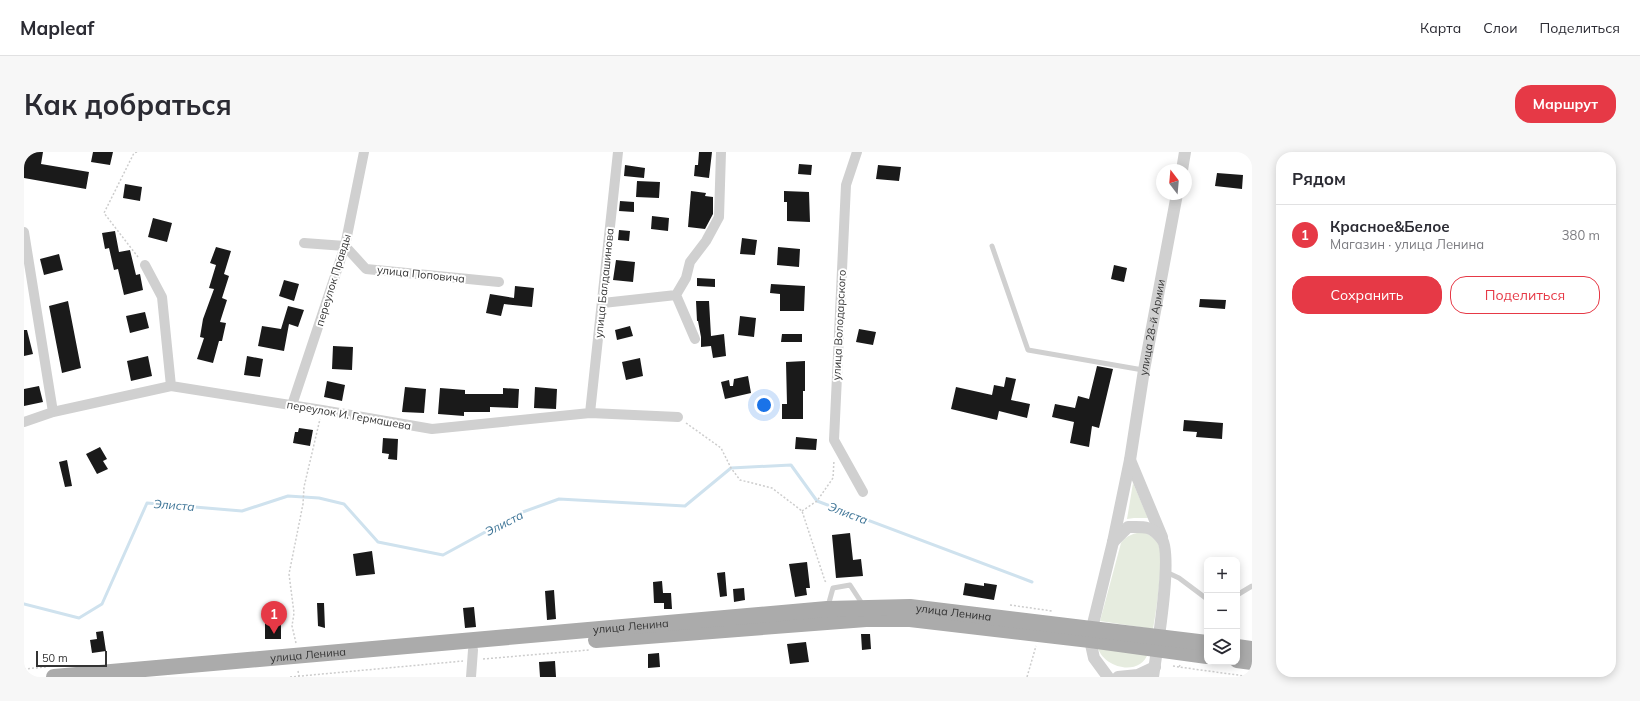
<!DOCTYPE html>
<html lang="ru">
<meta charset="utf-8">
<style>
body{margin:0;font-family:Mulish,sans-serif;background:#f7f7f7;color:#2b2b33}
.controls{position:absolute;right:12px;bottom:12px;display:grid;overflow:hidden;border-radius:8px;box-shadow:0 2px 10px #0003}
.controls button{width:36px;height:36px;display:grid;place-items:center;padding:0;border:0;border-bottom:1px solid #e1e1e2;background:#fff;color:#2b2b33;font:20px sans-serif}
.compass{position:absolute;left:1132px;top:12px;width:36px;height:36px;border-radius:50%;background:#fff;box-shadow:0 2px 10px #0003;rotate:344deg}
.scale{position:absolute;left:12px;bottom:10px;width:71px;box-sizing:border-box;padding-left:4px;border:2px solid #333;border-top:0;font-size:11px;line-height:14px;white-space:nowrap;color:#333;-webkit-text-stroke:3px #fff;paint-order:stroke}
.you{position:absolute;left:740px;top:253px;width:14px;height:14px;margin:-10px;border:3px solid #fff;border-radius:50%;background:#1a73e8;box-shadow:0 0 0 6px #1a73e833}
.badge{display:grid;place-items:center;width:26px;height:26px;border-radius:50%;background:#e63946;color:#fff;font-size:13px;font-weight:700}
.pin{position:absolute;translate:-50% -33px;filter:drop-shadow(0 1px 2px #0008)}
.pin::after{content:'';position:absolute;top:21px;width:14px;height:12px;background:inherit;clip-path:polygon(0 0,100% 0,50% 100%)}
.list{margin:0;padding:0;list-style:none}
h2{display:flex;justify-content:space-between;align-items:center;height:52px;margin:0;padding:0 16px;font-size:17px}
h2 small{font-size:13px;font-weight:400;color:#7c7c81}
.list li{display:grid;grid-template-columns:26px 1fr auto;gap:12px;align-items:center;box-sizing:border-box;height:60px;padding:0 16px;border-top:1px solid #e1e1e2}
.list b{display:block;font-size:15px;white-space:nowrap}
.list p{margin:0;font-size:13px;white-space:nowrap;color:#7c7c81}
.list em{font-size:13px;font-style:normal;color:#7c7c81}
.actions{display:flex;gap:8px;padding:12px 16px}
.actions a{flex:1;padding:9px 0;border:1px solid #e63946;border-radius:16px;text-align:center;font-size:14px;color:#e63946}
.actions .main{background:#e63946;color:#fff}
.icon{flex:none;width:22px;height:22px;fill:none;stroke:currentColor;stroke-width:2;stroke-linecap:round;stroke-linejoin:round}
.map{position:relative;flex:none;width:1228px;height:525px;overflow:hidden;border-radius:16px}
header{display:flex;align-items:center;gap:24px;box-sizing:border-box;height:56px;padding:0 20px;background:#fff;border-bottom:1px solid #e1e1e2}
header strong{font-size:19px}
nav{display:flex;gap:22px;margin-inline-start:auto;font-size:14px}
.intro{display:flex;align-items:center;justify-content:space-between;box-sizing:border-box;height:96px;padding:0 24px}
h1{margin:0;font-size:28px}
.button{padding:10px 18px;border-radius:16px;background:#e63946;color:#fff;font-size:14px;font-weight:700}
main{display:flex;gap:24px;padding:0 24px}
aside{flex:1;background:#fff;border-radius:16px;box-shadow:0 2px 10px #0003}
.map>svg:first-child{display:block}
.green{fill:#e6ecdf}
.lines{fill:none;stroke-linecap:round;stroke-linejoin:round}
.stream{stroke:#cfe2ee;stroke-width:3}
.building{fill:#1a1a1a}
.path{stroke:#cdcdcd;stroke-width:1.5;stroke-dasharray:2 2;stroke-linecap:butt}
.service{stroke:#d0d0d0;stroke-width:5}
.minor{stroke:#d0d0d0;stroke-width:10}
.tertiary{stroke:#d0d0d0;stroke-width:12}
.primary{stroke:#ababab;stroke-width:16}
.labels{text-anchor:middle;dominant-baseline:central;stroke-width:4;stroke-linejoin:round;paint-order:stroke}
.street-label{font-size:11px;fill:#333;stroke:#fff}
.water-label{font-size:12px;font-style:italic;fill:#3f7597;stroke:#fff}
</style>
<header>
<strong>Mapleaf</strong>
<nav><a>Карта</a><a>Слои</a><a>Поделиться</a></nav>
</header>
<div class="intro"><h1>Как добраться</h1><a class="button">Маршрут</a></div>
<main>
<div class="map">
<svg width="1228" height="525" viewBox="0 0 1228 525">
<rect width="100%" height="100%" fill="#fff"/>
<path class="green" d="M 1109,331 L 1124,366 L 1110,366 L 1103,367 Z
M 1120,380 C 1126,384 1132,386 1135,394 C 1140,407 1132,461 1129,477 L 1076,469 L 1097,391 C 1103,383 1110,381 1120,380 Z
M 1073,493 L 1124,501 C 1117,525 1078,517 1073,493 Z"/>
<g class="lines">
<path class="stream" d="M 0,452 L 55,466 L 78,452 L 123,351 L 218,359 L 264,344 L 295,346 L 320,352 L 354,390 L 419,403 L 496,361 L 535,347 L 661,354 L 707,316 L 767,313 L 793,349 L 1008,430"/>
</g>
<path class="building" d="M 0,0 L 19,0 L 17,12 L 65,20 L 62,37 L 0,26 Z
M 69,0 L 89,0 L 86,13 L 67,10 Z
M 675,0 L 688,0 L 685,26 L 670,24 L 671,13 L 674,13 Z
M 775,12 L 788,13 L 787,23 L 774,22 Z
M 601,13 L 621,16 L 620,26 L 600,24 Z
M 854,13 L 877,15 L 875,29 L 852,27 Z
M 1193,21 L 1219,23 L 1218,37 L 1191,34 Z
M 613,29 L 636,30 L 635,46 L 612,45 Z
M 101,32 L 118,35 L 116,49 L 99,46 Z
M 667,39 L 682,41 L 681,44 L 689,45 L 689,62 L 681,77 L 664,75 Z
M 760,39 L 785,40 L 786,70 L 763,69 L 763,50 L 760,50 Z
M 596,49 L 610,50 L 610,60 L 595,59 Z
M 628,64 L 645,66 L 644,79 L 627,77 Z
M 129,66 L 148,71 L 143,90 L 124,85 Z
M 595,78 L 606,79 L 605,89 L 594,88 Z
M 91,79 L 95,100 L 106,98 L 112,123 L 116,122 L 119,138 L 100,143 L 94,117 L 90,118 L 85,96 L 81,97 L 78,81 Z
M 718,86 L 733,88 L 731,103 L 716,102 Z
M 192,95 L 207,99 L 200,122 L 205,124 L 198,146 L 203,148 L 196,170 L 202,171 L 198,189 L 195,189 L 189,211 L 173,207 L 180,186 L 176,185 L 179,167 L 190,137 L 185,136 L 192,113 L 186,111 Z
M 754,95 L 776,97 L 775,115 L 753,113 Z
M 35,102 L 39,118 L 20,123 L 16,107 Z
M 592,108 L 611,110 L 609,130 L 589,128 Z
M 1090,113 L 1103,116 L 1100,130 L 1087,127 Z
M 673,126 L 691,127 L 691,135 L 673,134 Z
M 260,128 L 275,132 L 270,149 L 255,144 Z
M 747,132 L 781,134 L 780,159 L 756,159 L 756,142 L 746,141 Z
M 491,134 L 510,136 L 508,155 L 480,152 L 477,164 L 462,161 L 466,142 L 490,146 Z
M 1176,147 L 1202,148 L 1201,157 L 1175,155 Z
M 44,149 L 57,216 L 38,221 L 25,154 Z
M 672,149 L 685,149 L 687,184 L 700,182 L 702,204 L 689,206 L 687,194 L 677,195 L 677,185 L 674,169 L 673,169 Z
M 264,154 L 280,158 L 274,175 L 265,172 L 260,199 L 234,194 L 238,174 L 257,177 Z
M 121,160 L 125,176 L 106,181 L 102,164 Z
M 716,164 L 732,166 L 730,185 L 714,183 Z
M 606,174 L 609,184 L 593,188 L 591,178 Z
M 835,177 L 852,180 L 849,193 L 832,190 Z
M 0,178 L 3,178 L 9,202 L 0,204 Z
M 758,182 L 778,182 L 778,190 L 757,190 Z
M 309,194 L 329,195 L 328,218 L 308,217 Z
M 124,204 L 128,224 L 107,229 L 103,209 Z
M 223,204 L 239,207 L 236,225 L 220,223 Z
M 616,206 L 619,224 L 602,228 L 598,210 Z
M 781,209 L 781,239 L 779,239 L 779,267 L 758,267 L 758,252 L 763,252 L 762,210 Z
M 1073,214 L 1089,217 L 1075,276 L 1068,274 L 1065,295 L 1046,291 L 1050,270 L 1028,265 L 1031,252 L 1051,256 L 1054,244 L 1065,247 Z
M 724,224 L 727,241 L 701,247 L 697,230 L 705,228 L 706,234 L 709,234 L 710,227 Z
M 982,225 L 992,227 L 987,248 L 1006,252 L 1003,266 L 975,259 L 973,268 L 927,257 L 932,235 L 968,243 L 970,233 L 980,235 Z
M 303,229 L 321,233 L 318,249 L 300,245 Z
M 15,234 L 19,250 L 0,254 L 0,237 Z
M 381,235 L 402,237 L 400,261 L 378,260 Z
M 511,235 L 533,237 L 532,257 L 510,256 Z
M 416,236 L 441,238 L 441,242 L 479,242 L 479,236 L 495,237 L 494,256 L 466,255 L 466,260 L 440,260 L 440,264 L 414,262 Z
M 1160,268 L 1199,271 L 1198,287 L 1172,285 L 1173,280 L 1159,279 Z
M 275,276 L 289,278 L 286,294 L 269,291 L 271,280 L 274,280 Z
M 772,285 L 793,287 L 792,298 L 771,297 Z
M 359,286 L 374,287 L 373,308 L 364,307 L 365,302 L 358,301 Z
M 76,295 L 83,307 L 79,309 L 84,317 L 73,322 L 62,302 Z
M 43,308 L 48,334 L 41,335 L 35,310 Z
M 826,381 L 829,408 L 837,407 L 839,424 L 812,426 L 808,383 Z
M 348,399 L 351,422 L 332,424 L 329,402 Z
M 783,410 L 786,436 L 782,436 L 783,443 L 771,445 L 765,412 Z
M 701,420 L 703,444 L 696,445 L 693,421 Z
M 638,429 L 639,441 L 647,441 L 648,457 L 640,457 L 640,451 L 630,451 L 629,430 Z
M 941,431 L 960,434 L 960,431 L 973,433 L 970,448 L 939,443 Z
M 720,436 L 721,448 L 710,450 L 709,437 Z
M 530,438 L 532,467 L 523,468 L 521,439 Z
M 293,451 L 300,451 L 301,476 L 294,474 Z
M 450,455 L 452,475 L 441,476 L 439,456 Z
M 241,467 L 257,467 L 257,487 L 241,487 Z
M 79,479 L 82,499 L 68,501 L 66,488 L 73,487 L 72,480 Z
M 837,482 L 846,482 L 847,497 L 838,498 Z
M 782,490 L 785,510 L 766,512 L 763,492 Z
M 635,501 L 636,515 L 624,516 L 624,502 Z
M 531,509 L 532,525 L 516,525 L 515,510 Z"/>
<g class="lines">
<path class="path" d="M 113,0 L 110,1 L 80,61 L 114,105
M 662,271 L 697,296 L 707,316 L 716,328 L 748,336 L 778,359 L 801,429 L 803,431
M 778,359 L 793,349 L 809,326 L 810,308
M 986,453 L 1028,459
M 272,491 L 268,474 L 270,461 L 265,422 L 279,352 L 280,335 L 296,267
M 459,507 L 565,498
M 1156,513 L 1155,515 L 1228,525
M 1149,514 L 1155,515
M 0,517 L 22,515
M 274,519 L 275,524
M 266,525 L 439,509
M 1003,525 L 1012,494"/>
<path class="service" d="M 968,94 L 1004,198 L 1119,218
M 1142,420 L 1155,426 L 1183,447
M 1213,443 L 1228,434
M 804,454 L 809,436 L 826,433 L 839,453"/>
<path class="minor" d="M 833,0 L 822,33 L 810,288 L 839,340
M 0,80 L 29,260
M 280,91 L 321,94 L 342,117 L 475,130
M 121,113 L 138,145 L 147,234
M 652,143 L 671,187
M 579,151 L 652,143 L 662,126 L 666,110 L 682,89 L 695,65 L 697,0
M 268,253 L 321,94 L 340,0
M 566,261 L 594,0
M 0,270 L 29,260 L 147,234 L 298,258 L 408,277 L 566,261 L 654,265
M 447,525 L 449,498"/>
<g class="tertiary">
<path d="M 1158,18 L 1161,0"/>
<path d="M 1106,308 L 1138,385"/>
<path d="M 1089,390 L 1104,375 C 1119,375 1126,373 1137,386 C 1150,399 1132,503 1129,525"/>
<path id="s1" d="M 1084,525 L 1070,506 L 1066,488 L 1068,476 L 1089,390 L 1106,308 L 1120,218 L 1153,42"/>
<path d="M 1094,525 L 1114,523 L 1131,515"/>
</g>
<g class="primary">
<path d="M 572,488 L 842,467 L 886,467 L 1066,488 L 1183,504"/>
<path d="M 1213,495 L 1228,497"/>
<path d="M 1213,508 L 1228,510"/>
<path id="s2" d="M 30,525 L 803,457 L 886,455 L 1183,491"/>
</g>
</g>
<g class="labels">
<g class="street-label">
<text transform="translate(397 122) rotate(6)">улица Поповича</text>
<text transform="translate(309 128) rotate(-73)">переулок Правды</text>
<text transform="translate(580 131) rotate(-84)">улица Балдашинова</text>
<text transform="translate(815 173) rotate(-87)">улица Володарского</text>
<text stroke="none"><textPath href="#s1" startOffset="361">улица 28-й Армии</textPath></text>
<text transform="translate(325 263) rotate(10)">переулок И. Гермашева</text>
<text stroke="none"><textPath href="#s2" startOffset="903">улица Ленина</textPath></text>
<text stroke="none"><textPath href="#s2" startOffset="579">улица Ленина</textPath></text>
<text stroke="none"><textPath href="#s2" startOffset="255">улица Ленина</textPath></text>
</g>
<g class="water-label">
<text transform="translate(150 353) rotate(4)">Элиста</text>
<text transform="translate(824 361) rotate(21)">Элиста</text>
<text transform="translate(480 371) rotate(-27)">Элиста</text>
</g>
</g>
</svg>
<div class="controls">
<button>+</button>
<button>−</button>
<button><svg class="icon" aria-label="layers" viewBox="0 0 24 24"><path d="M12 4l9 5-9 5-9-5zM3 14l9 5 9-5"/></svg></button>
</div>
<svg class="compass" viewBox="-18 -18 36 36"><path d="M0-13l5 13h-10z" fill="#e53935"/><path d="M0 13l5-13h-10z" fill="#7c7c81"/></svg>
<div class="scale">50 m</div>
<div class="you"></div>
<div class="pin badge" style="left:250px;top:482px">1</div>
</div>
<aside>
<h2>Рядом<small></small></h2>
<ul class="list">
<li><span class="badge">1</span><div><b>Красное&amp;Белое</b><p>Магазин · улица Ленина</p></div><em>380 m</em></li>
</ul>
<div class="actions"><a class="main">Сохранить</a><a>Поделиться</a></div>
</aside>
</main>
